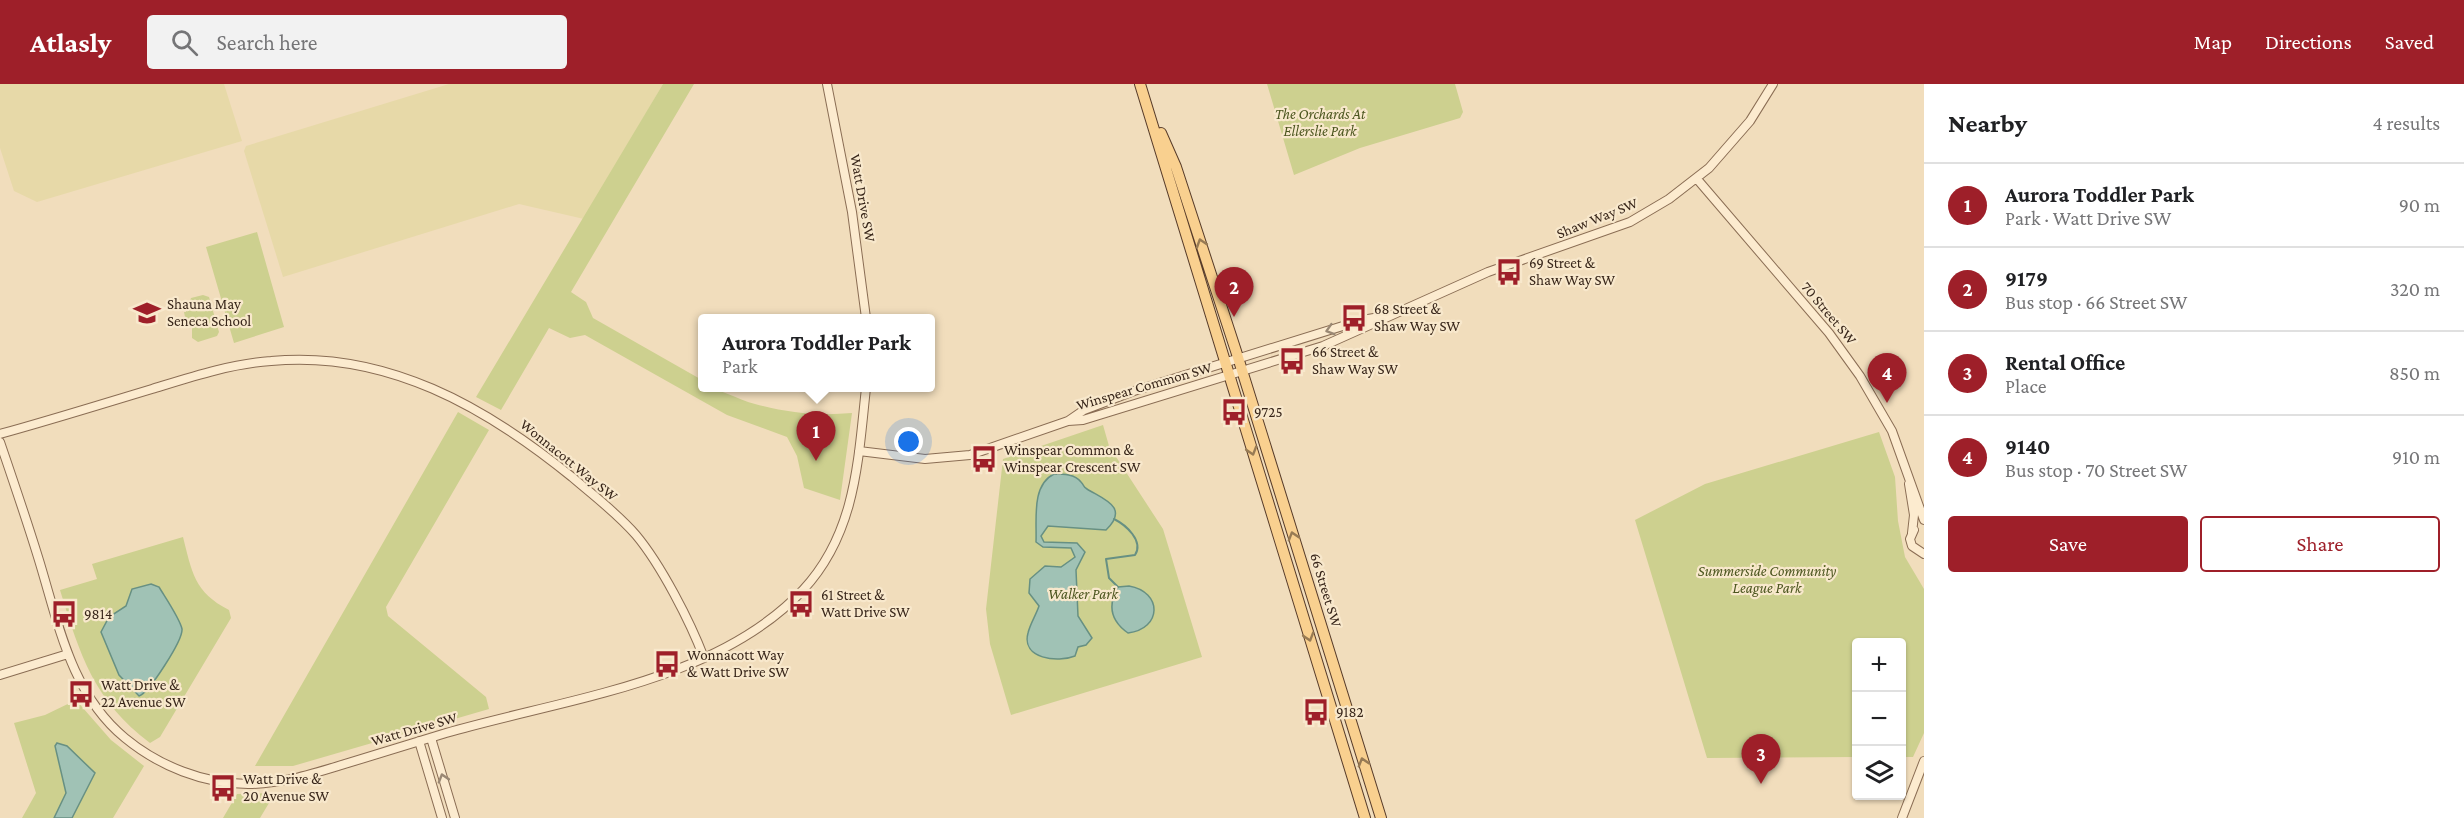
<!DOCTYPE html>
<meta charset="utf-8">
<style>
body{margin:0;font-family:"Crimson Pro",serif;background:#f2f2f2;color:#202124}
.controls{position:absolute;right:18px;bottom:18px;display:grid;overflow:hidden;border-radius:6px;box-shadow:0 2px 4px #0004}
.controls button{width:54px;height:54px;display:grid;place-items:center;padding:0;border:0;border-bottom:2px solid #e0e0e0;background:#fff;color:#202124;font:30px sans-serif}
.you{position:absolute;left:909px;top:358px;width:21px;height:21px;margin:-15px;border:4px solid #fff;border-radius:50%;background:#1a73e8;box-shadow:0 0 0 9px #1a73e833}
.badge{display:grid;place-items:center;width:39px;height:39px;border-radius:50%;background:#9e1f29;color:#fff;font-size:20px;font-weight:700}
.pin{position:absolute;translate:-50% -50px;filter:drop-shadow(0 2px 3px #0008)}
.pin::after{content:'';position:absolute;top:32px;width:21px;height:18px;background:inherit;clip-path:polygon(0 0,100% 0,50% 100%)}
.popup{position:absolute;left:698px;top:230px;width:237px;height:78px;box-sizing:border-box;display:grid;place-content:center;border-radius:6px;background:#fff;filter:drop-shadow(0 2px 4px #0005);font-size:20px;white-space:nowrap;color:#757577}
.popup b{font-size:22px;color:#202124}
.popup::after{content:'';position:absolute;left:50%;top:100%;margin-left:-12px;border:12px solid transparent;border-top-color:#fff}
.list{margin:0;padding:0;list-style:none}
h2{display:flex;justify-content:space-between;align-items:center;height:78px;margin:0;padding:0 24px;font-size:26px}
h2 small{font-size:20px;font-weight:400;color:#757577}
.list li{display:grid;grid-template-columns:39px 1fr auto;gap:18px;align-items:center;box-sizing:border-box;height:84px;padding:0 24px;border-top:2px solid #e0e0e0}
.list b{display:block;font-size:22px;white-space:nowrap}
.list p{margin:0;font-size:20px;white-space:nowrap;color:#757577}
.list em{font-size:20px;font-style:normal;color:#757577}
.actions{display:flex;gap:12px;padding:18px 24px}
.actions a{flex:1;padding:14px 0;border:2px solid #9e1f29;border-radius:6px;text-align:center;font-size:21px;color:#9e1f29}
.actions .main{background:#9e1f29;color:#fff}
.icon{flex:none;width:33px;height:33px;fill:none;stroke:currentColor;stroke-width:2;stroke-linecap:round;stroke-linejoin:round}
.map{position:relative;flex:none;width:1924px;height:734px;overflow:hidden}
header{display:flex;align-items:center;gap:36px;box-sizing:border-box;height:84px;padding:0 30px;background:#9e1f29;color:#fff}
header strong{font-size:28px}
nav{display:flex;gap:33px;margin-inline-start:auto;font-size:21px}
.search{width:420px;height:54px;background:#f2f2f2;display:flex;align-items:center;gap:15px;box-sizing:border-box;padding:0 21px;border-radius:6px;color:#757577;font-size:22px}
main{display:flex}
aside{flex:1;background:#fff}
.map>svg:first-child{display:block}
.farmland{fill:#e7d9a8}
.green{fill:#cdd08f}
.water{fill:#a0c2b5;stroke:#679083;stroke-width:1.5}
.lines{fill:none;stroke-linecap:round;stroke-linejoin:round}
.stream{stroke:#679083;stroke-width:2}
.minor-casing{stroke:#8a6d54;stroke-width:10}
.major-casing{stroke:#573b29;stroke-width:12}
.minor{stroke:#fcebcf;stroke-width:8}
.major{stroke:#f9d08f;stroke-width:10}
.oneway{stroke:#987b54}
.oneway2{stroke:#9a8874}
.labels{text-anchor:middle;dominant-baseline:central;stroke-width:4.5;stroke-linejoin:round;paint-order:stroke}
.park-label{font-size:15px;font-style:italic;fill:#4c561f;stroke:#f8e8cc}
.street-label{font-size:15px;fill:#38261a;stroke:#f8e8cc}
.poi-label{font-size:15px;fill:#38261a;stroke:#f8e8cc;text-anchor:start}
</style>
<header>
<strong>Atlasly</strong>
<div class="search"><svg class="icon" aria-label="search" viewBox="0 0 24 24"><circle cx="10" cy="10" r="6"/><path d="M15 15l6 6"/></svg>Search here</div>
<nav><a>Map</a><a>Directions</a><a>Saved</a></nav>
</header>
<main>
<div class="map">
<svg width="1924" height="734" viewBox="0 0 1924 734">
<rect width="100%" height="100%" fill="#f1ddbc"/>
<path class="farmland" d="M 0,0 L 224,0 L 242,57 L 37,118 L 14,107 L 0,64 Z
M 449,0 L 663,0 L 584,135 L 519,120 L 283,193 L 244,67 L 246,62 Z"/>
<path class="green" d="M 663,0 L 694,0 L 571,208 L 586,218 L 593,234 L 702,296 L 702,304 C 721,304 736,315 755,320 C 788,329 818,332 852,329 L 840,416 L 804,404 L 797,372 L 787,353 L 727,331 L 585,251 L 570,254 L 549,244 L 501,326 L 476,313 Z
M 1267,0 L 1455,0 L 1463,28 L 1460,34 L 1360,64 L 1294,91 Z
M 257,148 L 284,243 L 234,259 L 206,163 Z
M 203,211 L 209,213 L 219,248 L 217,252 L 198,258 L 192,254 L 192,239 L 185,233 L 184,228 L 186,228 L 191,214 Z
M 458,328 L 489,346 L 386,523 L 388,532 L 486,613 L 489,625 L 293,682 L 255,682 Z
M 1103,341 L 1109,362 L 1163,445 L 1202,573 L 1011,631 L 990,560 L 986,525 L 1003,375 Z
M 1879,348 L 1895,393 L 1898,437 L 1905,473 L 1924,505 L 1924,649 L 1913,673 L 1902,673 L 1902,558 L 1856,558 L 1856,673 L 1707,674 L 1635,436 L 1705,400 Z
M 183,453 C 192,488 194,508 229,526 L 231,534 L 160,653 L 150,659 C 94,617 80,571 60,506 L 97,495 L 92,480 Z
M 76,616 L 111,656 L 144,682 L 113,734 L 22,734 L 36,709 L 14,639 L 45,631 Z
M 275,709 L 260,734 L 223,734 L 237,710 Z"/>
<path class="water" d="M 1054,390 C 1063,390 1075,390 1081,398 C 1085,402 1082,402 1087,405 C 1103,415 1130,423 1106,446 L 1048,442 L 1041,452 L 1044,458 L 1077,459 L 1085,468 L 1076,486 L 1078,532 L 1092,554 L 1086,561 L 1078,563 L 1075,572 C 1058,579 1021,575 1028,549 C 1030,540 1036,531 1039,522 L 1029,509 L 1030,495 L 1045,482 L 1061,483 L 1075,473 L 1071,464 L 1043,463 L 1036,458 C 1037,437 1031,401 1054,390 Z
M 151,500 L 159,503 C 165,513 180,535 182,545 C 183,556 149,609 139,612 L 119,591 L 101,548 L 109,533 L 126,522 L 132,505 Z
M 1129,502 C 1163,508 1162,545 1128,549 C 1111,537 1107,522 1118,503 Z
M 57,659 L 67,662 L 95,689 L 72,734 L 54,734 L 66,709 L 55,662 Z"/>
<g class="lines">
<path class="stream" d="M 1114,435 C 1126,441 1144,457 1135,471 L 1106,475 L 1109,494 L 1118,503"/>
<defs>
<path id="minor" d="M 827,0 L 852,128 L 866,234
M 1697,95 L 1829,249 L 1860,292 L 1892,347 L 1924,436
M 1068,337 L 1083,336 L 1323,262 L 1488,188 L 1630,138 L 1669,115 L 1709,84 L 1750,37 L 1773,0
M 0,350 C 51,336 102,320 152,305 C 191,293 230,280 271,277 C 386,266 486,323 572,393 C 594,412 617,429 636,451 C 661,481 690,537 704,574
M 0,358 C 13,396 26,434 38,473 C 58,537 70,609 125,654 C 159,682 204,700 248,700 C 283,700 315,689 348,679 C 380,669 413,659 446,649 C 562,615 716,599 803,506 C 856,449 858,377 866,304
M 859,367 L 925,375 L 970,371 L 1068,337 L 1084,326 L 1134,307 L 1362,236 L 1380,233
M 1909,400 L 1914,431 L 1912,449
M 1914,446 L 1910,455 L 1912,462 L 1924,470
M 0,591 L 68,570
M 431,654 L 455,734
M 419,657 L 442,734
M 1902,734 L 1924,677"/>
<path id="major" d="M 1140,0 L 1365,734
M 1161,49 L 1176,83 L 1236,267 L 1381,734"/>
</defs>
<use href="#minor" class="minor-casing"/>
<use href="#major" class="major-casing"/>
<use href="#minor" class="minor"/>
<use href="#major" class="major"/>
</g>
<defs><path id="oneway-chevron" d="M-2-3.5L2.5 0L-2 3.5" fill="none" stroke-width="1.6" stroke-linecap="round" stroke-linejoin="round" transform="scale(1.5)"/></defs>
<g class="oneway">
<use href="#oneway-chevron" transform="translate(1201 159) rotate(-108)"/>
<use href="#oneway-chevron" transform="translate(1252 367) rotate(73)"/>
<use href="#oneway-chevron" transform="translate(1293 452) rotate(-107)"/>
<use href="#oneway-chevron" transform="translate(1309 553) rotate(73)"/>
<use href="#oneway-chevron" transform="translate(1363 678) rotate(-107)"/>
</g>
<g class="oneway2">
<use href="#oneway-chevron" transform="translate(1330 246) rotate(163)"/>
<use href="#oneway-chevron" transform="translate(443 694) rotate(-107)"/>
</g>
<defs>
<symbol id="bus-bare" viewBox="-9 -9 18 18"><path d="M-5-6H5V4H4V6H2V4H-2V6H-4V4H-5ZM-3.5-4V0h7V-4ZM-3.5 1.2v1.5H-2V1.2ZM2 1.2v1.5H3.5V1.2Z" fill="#9e1f29" stroke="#f8e8cc" stroke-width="2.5" paint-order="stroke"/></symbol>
<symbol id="school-bare" viewBox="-9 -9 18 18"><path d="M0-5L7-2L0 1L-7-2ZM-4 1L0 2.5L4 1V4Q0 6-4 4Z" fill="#9e1f29" stroke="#f8e8cc" stroke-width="2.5" paint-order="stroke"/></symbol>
</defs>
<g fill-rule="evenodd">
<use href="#bus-bare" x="1490" y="169" width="38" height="38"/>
<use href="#school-bare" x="128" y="210" width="38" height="38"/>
<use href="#bus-bare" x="1335" y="215" width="38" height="38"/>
<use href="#bus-bare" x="1273" y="258" width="38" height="38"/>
<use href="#bus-bare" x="1215" y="309" width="38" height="38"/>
<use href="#bus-bare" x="965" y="356" width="38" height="38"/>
<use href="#bus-bare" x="782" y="501" width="38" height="38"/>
<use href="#bus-bare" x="45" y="511" width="38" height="38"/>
<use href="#bus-bare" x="648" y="561" width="38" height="38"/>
<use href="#bus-bare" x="62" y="591" width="38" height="38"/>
<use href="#bus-bare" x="1297" y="609" width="38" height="38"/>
<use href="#bus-bare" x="204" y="685" width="38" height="38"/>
</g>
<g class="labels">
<g class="park-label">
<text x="1320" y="30">The Orchards At<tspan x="1320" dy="17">Ellerslie Park</tspan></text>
<text x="1767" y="487">Summerside Community<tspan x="1767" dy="17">League Park</tspan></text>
<text x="1083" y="510">Walker Park</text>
</g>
<g class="street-label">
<text transform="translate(863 114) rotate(80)">Watt Drive SW</text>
<text transform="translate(1597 134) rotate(-22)">Shaw Way SW</text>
<text transform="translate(1829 229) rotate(50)">70 Street SW</text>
<text transform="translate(1144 302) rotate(-16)">Winspear Common SW</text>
<text transform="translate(569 376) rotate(39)">Wonnacott Way SW</text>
<text transform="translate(1326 506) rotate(73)">66 Street SW</text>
<text transform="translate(414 645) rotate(-16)">Watt Drive SW</text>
</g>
<g class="poi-label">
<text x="1529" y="179">69 Street &amp;<tspan x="1529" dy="17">Shaw Way SW</tspan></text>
<text x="167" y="220">Shauna May<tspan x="167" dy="17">Seneca School</tspan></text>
<text x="1374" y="225">68 Street &amp;<tspan x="1374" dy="17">Shaw Way SW</tspan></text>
<text x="1312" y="268">66 Street &amp;<tspan x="1312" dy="17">Shaw Way SW</tspan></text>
<text x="1254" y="328">9725</text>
<text x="1004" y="366">Winspear Common &amp;<tspan x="1004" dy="17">Winspear Crescent SW</tspan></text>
<text x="821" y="511">61 Street &amp;<tspan x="821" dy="17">Watt Drive SW</tspan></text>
<text x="84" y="530">9814</text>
<text x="687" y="571">Wonnacott Way<tspan x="687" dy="17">&amp; Watt Drive SW</tspan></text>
<text x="101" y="601">Watt Drive &amp;<tspan x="101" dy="17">22 Avenue SW</tspan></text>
<text x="1336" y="628">9182</text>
<text x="243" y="695">Watt Drive &amp;<tspan x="243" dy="17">20 Avenue SW</tspan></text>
</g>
</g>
</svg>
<div class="controls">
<button>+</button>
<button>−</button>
<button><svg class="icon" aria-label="layers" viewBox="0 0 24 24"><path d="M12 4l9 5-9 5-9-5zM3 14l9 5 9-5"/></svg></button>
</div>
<div class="you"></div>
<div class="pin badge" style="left:816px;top:377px">1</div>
<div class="popup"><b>Aurora Toddler Park</b>Park</div>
<div class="pin badge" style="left:1234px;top:233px">2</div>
<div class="pin badge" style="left:1761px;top:700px">3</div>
<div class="pin badge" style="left:1887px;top:319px">4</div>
</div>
<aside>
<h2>Nearby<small>4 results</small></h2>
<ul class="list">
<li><span class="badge">1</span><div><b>Aurora Toddler Park</b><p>Park · Watt Drive SW</p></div><em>90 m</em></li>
<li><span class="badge">2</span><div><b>9179</b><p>Bus stop · 66 Street SW</p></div><em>320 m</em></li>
<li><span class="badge">3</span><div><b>Rental Office</b><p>Place</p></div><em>850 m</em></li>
<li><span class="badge">4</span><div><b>9140</b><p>Bus stop · 70 Street SW</p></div><em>910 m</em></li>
</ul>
<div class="actions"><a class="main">Save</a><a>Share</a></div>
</aside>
</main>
